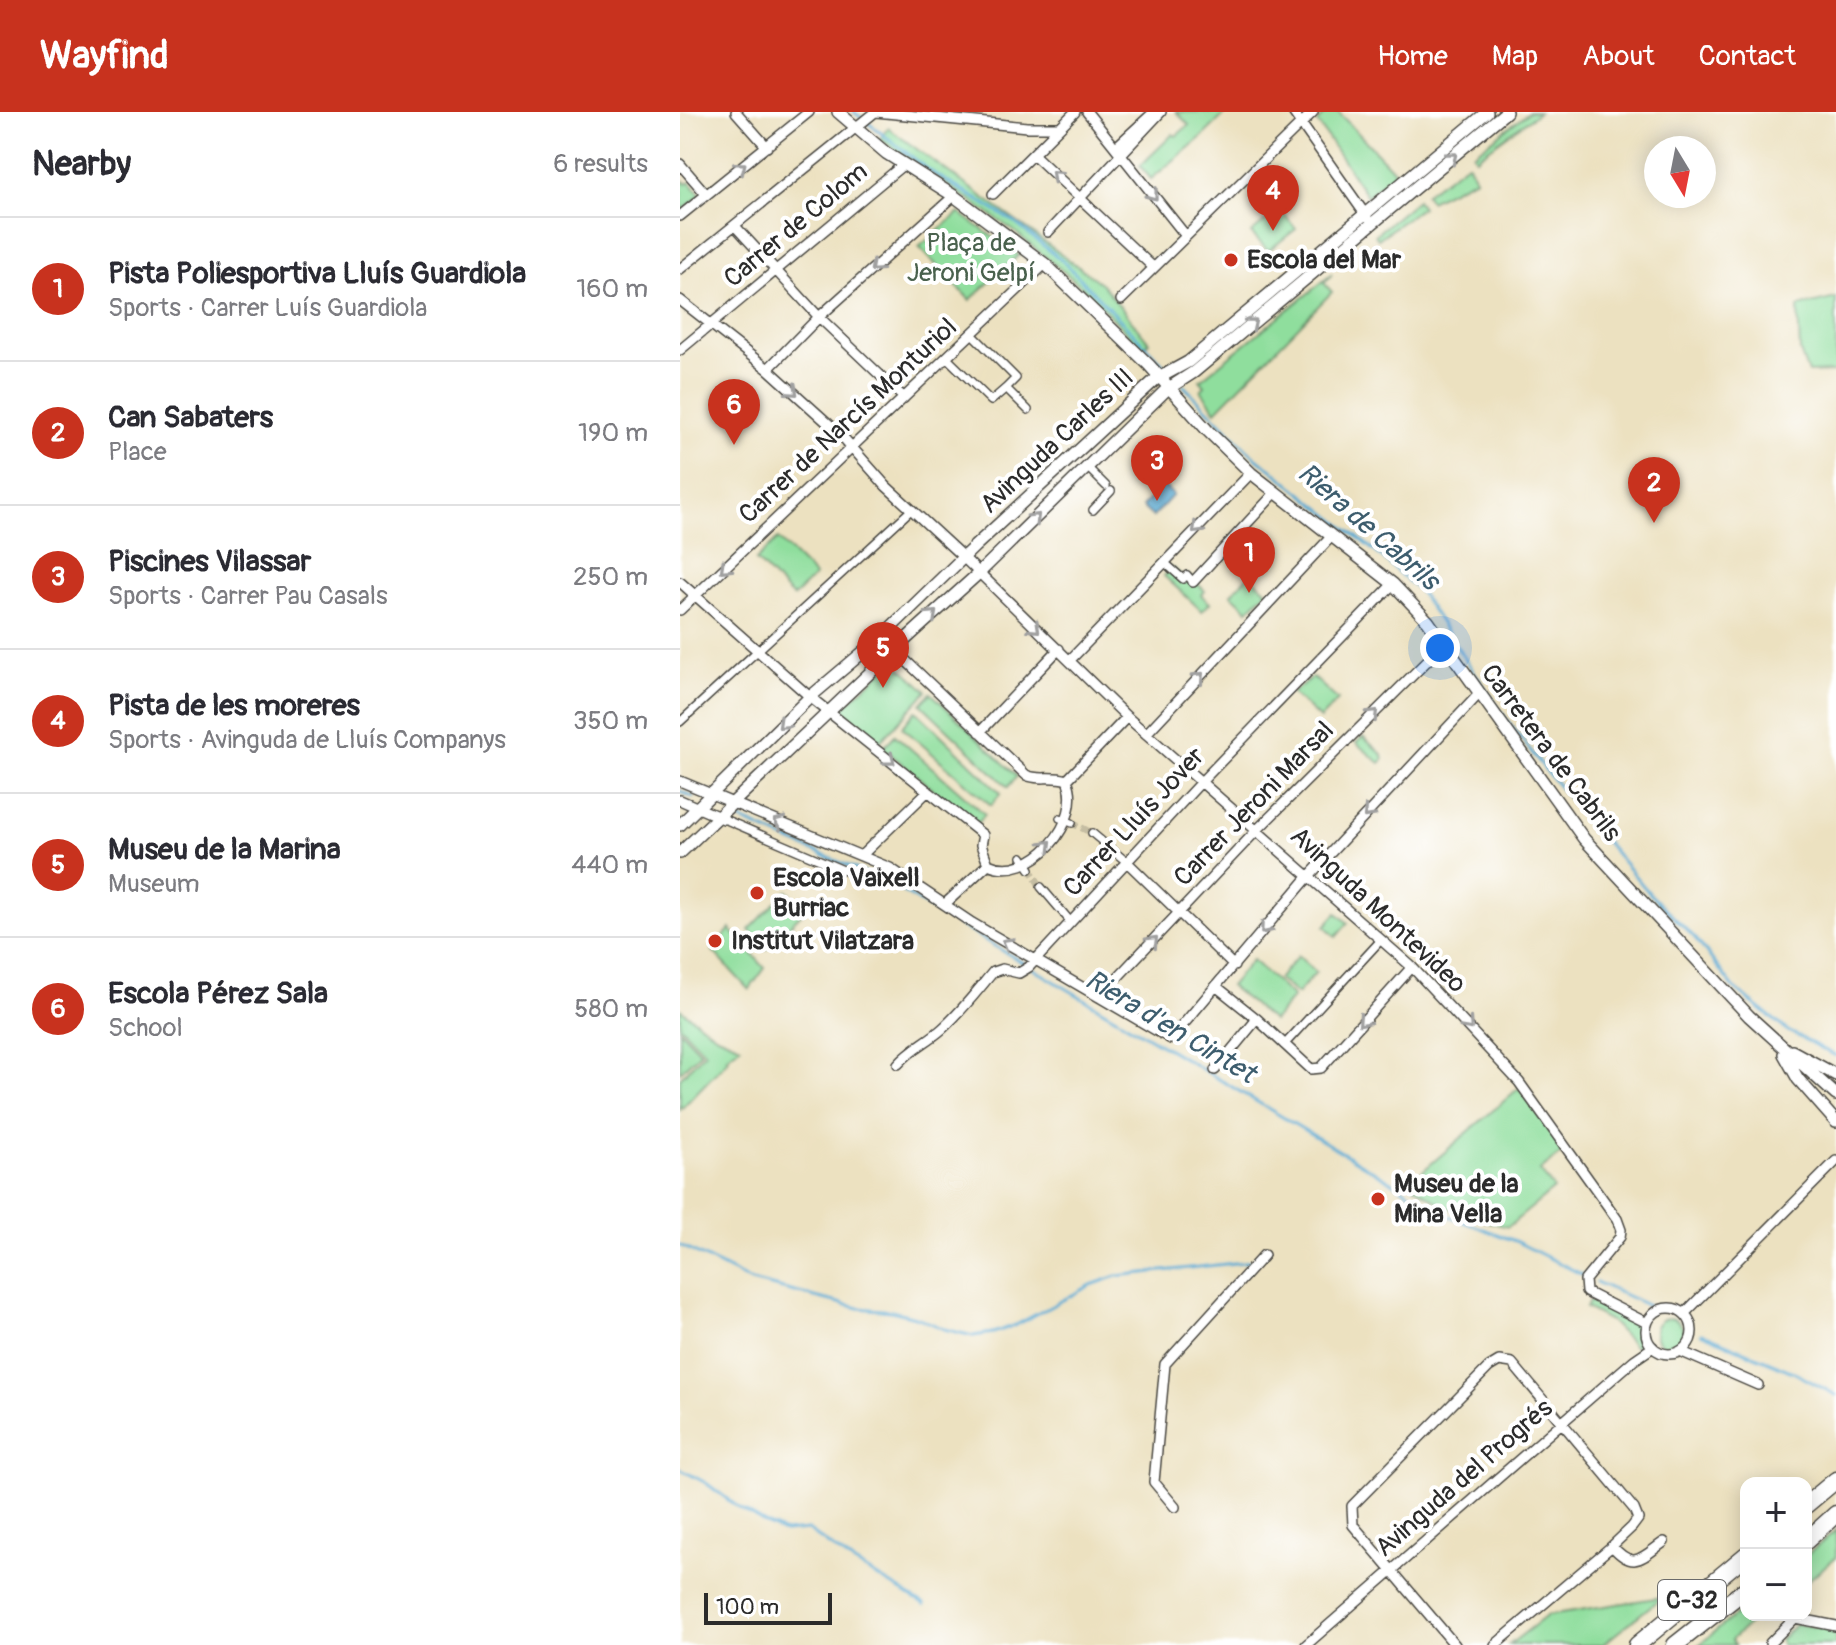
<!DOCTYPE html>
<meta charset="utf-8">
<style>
body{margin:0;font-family:Pangolin,sans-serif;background:#f2f2f3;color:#2b2b33}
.controls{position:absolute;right:24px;bottom:24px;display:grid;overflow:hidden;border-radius:16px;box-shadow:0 4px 20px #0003}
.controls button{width:72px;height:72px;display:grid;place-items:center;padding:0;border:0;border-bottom:2px solid #e1e1e2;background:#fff;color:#2b2b33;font:40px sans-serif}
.compass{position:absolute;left:964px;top:24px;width:72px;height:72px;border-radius:50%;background:#fff;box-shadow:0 4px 20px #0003;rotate:170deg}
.scale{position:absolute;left:24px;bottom:20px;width:128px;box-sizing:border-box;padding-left:8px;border:4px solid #2b2b2b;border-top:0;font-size:22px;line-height:28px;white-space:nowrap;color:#2b2b2b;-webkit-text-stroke:6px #fff;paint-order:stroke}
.you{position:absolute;left:760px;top:536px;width:28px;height:28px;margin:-20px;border:6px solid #fff;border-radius:50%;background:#1a73e8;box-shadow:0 0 0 12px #1a73e833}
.badge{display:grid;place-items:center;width:52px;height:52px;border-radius:50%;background:#c8321e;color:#fff;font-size:26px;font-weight:700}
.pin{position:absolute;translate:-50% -66px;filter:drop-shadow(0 2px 4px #0008)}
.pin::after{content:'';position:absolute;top:42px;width:28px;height:24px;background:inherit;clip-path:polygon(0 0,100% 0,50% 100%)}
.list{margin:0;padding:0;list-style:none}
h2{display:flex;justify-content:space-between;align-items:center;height:104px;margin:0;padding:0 32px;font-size:34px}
h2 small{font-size:26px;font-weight:400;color:#7c7c81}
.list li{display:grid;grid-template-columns:52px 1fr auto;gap:24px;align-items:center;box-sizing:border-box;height:144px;padding:0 32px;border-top:2px solid #e1e1e2}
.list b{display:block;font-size:30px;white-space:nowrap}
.list p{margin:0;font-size:26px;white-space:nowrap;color:#7c7c81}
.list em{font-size:26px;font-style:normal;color:#7c7c81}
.map{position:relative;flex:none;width:1156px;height:1533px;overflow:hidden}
header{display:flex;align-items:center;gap:48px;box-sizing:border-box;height:112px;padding:0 40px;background:#c8321e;color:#fff}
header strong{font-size:38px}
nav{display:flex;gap:44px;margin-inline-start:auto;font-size:28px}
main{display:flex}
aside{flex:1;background:#fff}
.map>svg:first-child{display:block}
.green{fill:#8fde9d;stroke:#5d8464;stroke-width:2}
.water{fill:#57a9d2;stroke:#416a7e;stroke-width:2}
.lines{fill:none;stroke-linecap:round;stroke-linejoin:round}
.stream{stroke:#57a9d2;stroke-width:3}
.pedestrian-tunnel{stroke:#c5bda2;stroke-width:7;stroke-dasharray:7 3.5;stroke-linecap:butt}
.pedestrian-casing{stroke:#484641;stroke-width:10}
.minor-casing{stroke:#484641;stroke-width:12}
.tertiary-casing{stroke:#484641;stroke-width:14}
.motorway-casing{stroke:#484641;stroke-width:19}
.pedestrian{stroke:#fff;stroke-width:7}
.minor{stroke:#fff;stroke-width:9}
.tertiary{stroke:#fff;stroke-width:11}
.motorway{stroke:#fff;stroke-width:16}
.oneway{stroke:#a0a0a0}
.poi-dot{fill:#c8321e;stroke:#fff;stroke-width:3}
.labels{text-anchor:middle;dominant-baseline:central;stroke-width:8;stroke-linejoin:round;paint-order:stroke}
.shield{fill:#fff;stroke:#6b6b6b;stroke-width:2}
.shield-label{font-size:24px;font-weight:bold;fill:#2b2b2b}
.street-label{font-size:26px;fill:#2b2b2b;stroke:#fff}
.park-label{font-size:26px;fill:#49614d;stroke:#fff}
.poi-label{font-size:26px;font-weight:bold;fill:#2b2b2b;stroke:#fff;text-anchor:start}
.water-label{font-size:28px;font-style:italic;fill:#3d5d6e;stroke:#fff}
</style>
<header>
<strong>Wayfind</strong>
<nav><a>Home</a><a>Map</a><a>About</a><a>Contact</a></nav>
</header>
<main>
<aside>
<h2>Nearby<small>6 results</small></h2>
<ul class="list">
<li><span class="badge">1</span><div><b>Pista Poliesportiva Lluís Guardiola</b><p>Sports · Carrer Luís Guardiola</p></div><em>160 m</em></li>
<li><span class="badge">2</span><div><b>Can Sabaters</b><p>Place</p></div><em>190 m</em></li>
<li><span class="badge">3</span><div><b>Piscines Vilassar</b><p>Sports · Carrer Pau Casals</p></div><em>250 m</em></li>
<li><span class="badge">4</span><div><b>Pista de les moreres</b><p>Sports · Avinguda de Lluís Companys</p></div><em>350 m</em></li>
<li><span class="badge">5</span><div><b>Museu de la Marina</b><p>Museum</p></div><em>440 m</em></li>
<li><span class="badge">6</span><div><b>Escola Pérez Sala</b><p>School</p></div><em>580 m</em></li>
</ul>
</aside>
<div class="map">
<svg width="1156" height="1533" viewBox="0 0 1156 1533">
<rect width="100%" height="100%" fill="#fff"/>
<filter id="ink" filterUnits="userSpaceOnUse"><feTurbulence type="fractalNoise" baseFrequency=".0125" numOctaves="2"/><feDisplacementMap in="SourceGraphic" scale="16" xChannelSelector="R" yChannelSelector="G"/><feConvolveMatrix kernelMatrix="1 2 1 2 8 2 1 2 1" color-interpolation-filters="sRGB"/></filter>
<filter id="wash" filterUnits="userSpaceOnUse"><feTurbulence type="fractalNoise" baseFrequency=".006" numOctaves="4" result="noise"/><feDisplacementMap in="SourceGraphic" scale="32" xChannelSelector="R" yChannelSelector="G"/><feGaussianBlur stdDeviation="1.8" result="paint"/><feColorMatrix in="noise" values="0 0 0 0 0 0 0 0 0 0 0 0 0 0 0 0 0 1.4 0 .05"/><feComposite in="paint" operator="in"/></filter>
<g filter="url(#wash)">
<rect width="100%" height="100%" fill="#ece1c0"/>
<path class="green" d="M 496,0 L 547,0 L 523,24 L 471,67 L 460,54 L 493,22 L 496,24 L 509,13 Z
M 648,0 L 658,0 L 716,61 L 687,84 L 637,10 Z
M 849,0 L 859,0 L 796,46 L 793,42 Z
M 208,16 L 422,172 L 469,230 L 462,236 L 401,174 L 334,119 L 200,27 Z
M 787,51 L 796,66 L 750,89 L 745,82 Z
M 4,69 L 6,72 L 10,70 L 21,83 L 2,99 L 0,72 Z
M 737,88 L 742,95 L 698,127 L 695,123 Z
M 600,97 L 616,117 L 588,139 L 571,121 Z
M 279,101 L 339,143 L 290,188 L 239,135 Z
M 652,162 L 644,171 L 652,180 L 536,299 L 521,278 L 525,274 L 520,268 Z
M 1156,186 L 1156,260 L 1128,261 L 1120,239 L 1118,195 Z
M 98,427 L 135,464 L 113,485 L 76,448 Z
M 492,455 L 503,465 L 507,462 L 525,479 L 521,483 L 530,491 L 522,499 L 484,464 Z
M 569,463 L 587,479 L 568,498 L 551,482 Z
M 214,549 L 247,579 L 197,633 L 157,600 Z
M 633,565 L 658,588 L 640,607 L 612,581 Z
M 251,581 L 337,664 L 328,675 L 241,592 Z
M 236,599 L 321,681 L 311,693 L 222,615 Z
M 215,623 L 305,702 L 296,713 L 203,636 Z
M 683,625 L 703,643 L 704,647 L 700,651 L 676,631 Z
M 107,779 L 126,797 L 87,837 L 69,818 Z
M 657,801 L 668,811 L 656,825 L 645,814 Z
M 50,817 L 85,856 L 69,878 L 32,838 Z
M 618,844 L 636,860 L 617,882 L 598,867 Z
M 572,848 L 613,885 L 593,909 L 550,874 Z
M 0,897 L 37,924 L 61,934 L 46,946 L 48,948 L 0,998 L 0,966 L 25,940 L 0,914 Z
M 0,918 L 21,940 L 0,960 Z
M 839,976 L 885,1038 L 860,1059 L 874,1077 L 828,1115 L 789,1105 L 761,1092 L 729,1071 Z
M 909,1189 L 954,1211 L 959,1232 L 956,1236 L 930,1209 L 906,1196 Z
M975 1220a14 14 0 1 1 28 0a14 14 0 1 1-28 0Z
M 1156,1418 L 1156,1445 L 1126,1470 L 1126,1444 Z
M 982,1485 L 922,1533 L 829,1533 L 868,1503 Z
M 1066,1494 L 1066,1503 L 1079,1503 L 1051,1528 L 1055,1533 L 1019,1533 Z
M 1116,1512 L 1156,1518 L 1156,1533 L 1102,1533 L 1100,1528 Z"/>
<path class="water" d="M 483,373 L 493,383 L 473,405 L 462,395 Z"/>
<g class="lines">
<path class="stream" d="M 174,0 L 250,59 L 334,110 L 384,150 L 487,256
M 503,273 L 573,343 L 696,440 L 739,479 L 826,607 L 871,665 L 971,783 L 1015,826 L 1054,876 L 1108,919 L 1156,944
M 0,679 L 13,685
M 54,705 L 208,771 L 345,852
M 352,856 L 769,1104 L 835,1129 L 903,1163
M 0,1133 L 71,1169 L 179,1196 L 212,1199 L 239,1206 L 264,1217 L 293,1224 L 313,1221 L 336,1213 L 411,1173 L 437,1164 L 573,1149
M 916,1170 L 969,1194
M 1021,1221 L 1113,1260 L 1156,1283
M 0,1357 L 26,1371 L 59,1396 L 90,1414 L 104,1420 L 128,1418 L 171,1449 L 245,1493"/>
</g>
</g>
<g filter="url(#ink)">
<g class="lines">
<path class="pedestrian-tunnel" d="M 392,711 L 412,721
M 350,757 L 361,775"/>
<defs>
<path id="pedestrian" d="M 292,222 L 336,266 L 326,276
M 267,246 L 311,289 L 326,276 L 348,298
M 407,355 L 426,374
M 413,398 L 431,379
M 484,450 L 503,467 L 507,463 L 513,470
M 0,610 L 231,398
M 380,706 L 392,711
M 44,707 L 175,763
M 412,721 L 448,751
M 342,745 L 350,757
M 361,775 L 390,809
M 604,933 L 700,829"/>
<path id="minor" d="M 56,0 L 87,35
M 196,0 L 347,15 L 380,15
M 407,0 L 506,124
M 613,0 L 687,105
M 436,35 L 474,0
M 353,42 L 474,156
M 0,52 L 26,82
M 313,82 L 395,0
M 0,104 L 129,0
M 55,114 L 139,205 L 224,286
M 368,120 L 481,0
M 0,157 L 195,0
M 0,188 L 88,257 L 161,323 L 206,374 L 283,445 L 447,605 L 732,855 L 839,970 L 937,1107 L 941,1118 L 940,1125 L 905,1168 L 906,1180 L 967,1211
M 441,188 L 633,0
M 0,238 L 224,52
M 88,257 L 139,205 L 274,84
M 0,470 L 130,585 L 303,723 L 301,733 L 308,752 C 351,772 405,708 387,668 C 372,663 357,669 346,663 L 201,525
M 513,470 L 596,380
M 0,498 L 365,152
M 390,548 L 571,361
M 300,620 L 379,537
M 466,622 L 651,425
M 387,668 L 447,605
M 0,669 L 210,756 L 292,811 L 491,927 L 629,764 L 798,583
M 0,688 L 44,707
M 181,744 L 248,679
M 448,751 L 554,854
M 265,792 L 308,752
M 537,875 L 577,907 L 631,957 L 641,956 L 732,855
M 419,885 L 578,717 L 764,532
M 218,952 C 232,936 246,931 262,917 C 281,900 297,879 313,860 L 322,857 L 339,861 L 349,855 L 521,670 L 713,472
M 535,958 L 577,907
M966 1219a23 23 0 1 1 46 0a23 23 0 1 1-46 0Z
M 1005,1201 L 1156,1049
M 1000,1239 L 1078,1273
M 495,1395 L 474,1370 L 485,1252 L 584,1143
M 932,1434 C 954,1459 961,1446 984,1430
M 1090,1531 L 1115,1506 L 1156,1514
M 626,1533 L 954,1248 L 973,1235
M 775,1533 L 673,1413 L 672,1394 L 809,1255 L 819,1249 L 832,1251 L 954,1397 L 958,1407 L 952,1415 L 932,1434 L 815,1533"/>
<path id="tertiary" d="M 158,0 L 206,41 L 274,84 L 365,152 L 469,253 L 528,319 L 571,361 L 713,472 L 748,509 L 904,727 L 1069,904 L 1156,983
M 0,713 L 130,585 L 201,525 L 295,434 L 475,268 L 508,250 L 807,0
M 0,741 L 215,537 L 299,461 L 486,278 L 514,260 L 826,0
M 1112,939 L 1156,963
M 1104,942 L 1118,967 L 1156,1010"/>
<path id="motorway" d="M 1126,1393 L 1156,1368
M 1126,1429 L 1156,1402
M 957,1533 L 1066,1443
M 995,1533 L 1066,1477"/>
</defs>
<use href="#pedestrian" class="pedestrian-casing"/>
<use href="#minor" class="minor-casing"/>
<use href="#tertiary" class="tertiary-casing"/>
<use href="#motorway" class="motorway-casing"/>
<use href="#pedestrian" class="pedestrian"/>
<use href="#minor" class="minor"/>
<use href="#tertiary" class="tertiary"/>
<use href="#motorway" class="motorway"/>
</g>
<defs><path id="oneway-chevron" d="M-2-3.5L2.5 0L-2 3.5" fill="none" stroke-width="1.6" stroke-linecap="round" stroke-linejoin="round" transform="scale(2)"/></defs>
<g class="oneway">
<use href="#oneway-chevron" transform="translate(772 45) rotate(-39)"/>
<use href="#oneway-chevron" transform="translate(61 55) rotate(-38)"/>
<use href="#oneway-chevron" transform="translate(376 63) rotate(-137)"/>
<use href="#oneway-chevron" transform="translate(473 83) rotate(52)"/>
<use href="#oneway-chevron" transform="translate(195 155) rotate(138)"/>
<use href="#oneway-chevron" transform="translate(572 211) rotate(-40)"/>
<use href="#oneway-chevron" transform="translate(113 279) rotate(42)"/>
<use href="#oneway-chevron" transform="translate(355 406) rotate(-45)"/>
<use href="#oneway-chevron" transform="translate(517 417) rotate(135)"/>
<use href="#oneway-chevron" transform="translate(45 456) rotate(137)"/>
<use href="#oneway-chevron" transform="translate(252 503) rotate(-43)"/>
<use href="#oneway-chevron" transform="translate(355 516) rotate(43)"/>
<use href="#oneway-chevron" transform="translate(519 565) rotate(-47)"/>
<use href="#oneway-chevron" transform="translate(693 602) rotate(-45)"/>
<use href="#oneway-chevron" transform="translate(103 612) rotate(136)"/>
<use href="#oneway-chevron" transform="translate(210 648) rotate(38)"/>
<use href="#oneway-chevron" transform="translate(688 701) rotate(133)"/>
<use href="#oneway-chevron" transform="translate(99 710) rotate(-157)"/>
<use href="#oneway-chevron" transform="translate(367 733) rotate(-45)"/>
<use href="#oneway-chevron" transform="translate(585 817) rotate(130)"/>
<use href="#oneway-chevron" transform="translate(473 829) rotate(-46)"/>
<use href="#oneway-chevron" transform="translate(327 831) rotate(-150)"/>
<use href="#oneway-chevron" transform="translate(683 909) rotate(132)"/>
<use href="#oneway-chevron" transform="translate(788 913) rotate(48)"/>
</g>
</g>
<g class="poi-dot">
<circle cx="551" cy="148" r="8"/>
<circle cx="77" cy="781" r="8"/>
<circle cx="35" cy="829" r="8"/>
<circle cx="698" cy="1087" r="8"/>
</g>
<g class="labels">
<rect class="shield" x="978" y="1468" width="68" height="40" rx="6"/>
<g class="shield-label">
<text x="1012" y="1488">C-32</text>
</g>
<g class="street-label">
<text transform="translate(116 113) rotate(-40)">Carrer de Colom</text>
<text transform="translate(168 309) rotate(-43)">Carrer de Narcís Monturiol</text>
<text transform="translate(377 329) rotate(-43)">Avinguda Carles III</text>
<text transform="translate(871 641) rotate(53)">Carretera de Cabrils</text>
<text transform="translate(574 692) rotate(-46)">Carrer Jeroni Marsal</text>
<text transform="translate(454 710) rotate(-47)">Carrer Lluís Jover</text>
<text transform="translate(698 798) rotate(43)">Avinguda Montevideo</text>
<text transform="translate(784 1366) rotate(-41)">Avinguda del Progrés</text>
</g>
<g class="park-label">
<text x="291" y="131">Plaça de<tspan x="291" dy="30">Jeroni Gelpí</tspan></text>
</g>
<g class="poi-label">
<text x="567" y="148">Escola del Mar</text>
<text x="93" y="766">Escola Vaixell<tspan x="93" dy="30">Burriac</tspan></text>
<text x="51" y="829">Institut Vilatzara</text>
<text x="714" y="1072">Museu de la<tspan x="714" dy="30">Mina Vella</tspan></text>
</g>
<g class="water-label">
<text transform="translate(688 415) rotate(41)">Riera de Cabrils</text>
<text transform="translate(490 915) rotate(31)">Riera d'en Cintet</text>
</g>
</g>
</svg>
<div class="controls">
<button>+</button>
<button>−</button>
</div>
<svg class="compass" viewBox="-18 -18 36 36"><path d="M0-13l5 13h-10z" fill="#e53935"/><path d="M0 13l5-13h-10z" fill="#7c7c81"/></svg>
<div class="scale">100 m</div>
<div class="you"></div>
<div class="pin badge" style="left:569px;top:481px">1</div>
<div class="pin badge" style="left:974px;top:411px">2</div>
<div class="pin badge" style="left:477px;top:389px">3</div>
<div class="pin badge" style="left:593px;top:119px">4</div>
<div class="pin badge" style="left:203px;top:576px">5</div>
<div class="pin badge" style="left:54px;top:333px">6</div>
</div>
</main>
